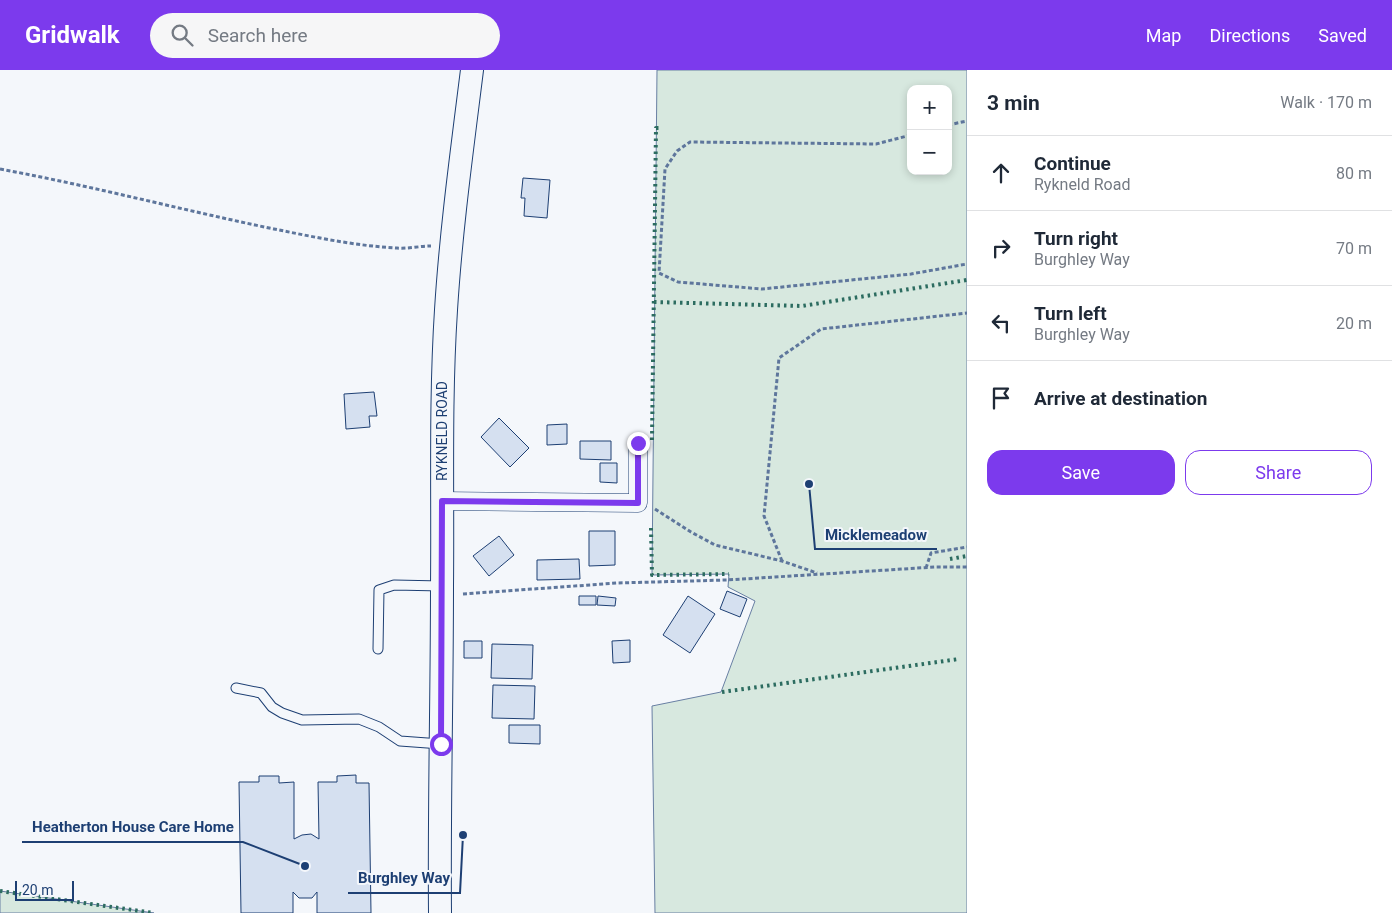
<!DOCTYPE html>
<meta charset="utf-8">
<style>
body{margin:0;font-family:Roboto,sans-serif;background:#f6f6f7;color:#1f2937}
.controls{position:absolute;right:15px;top:15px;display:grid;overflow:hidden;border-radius:10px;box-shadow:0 2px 8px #0003}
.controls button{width:45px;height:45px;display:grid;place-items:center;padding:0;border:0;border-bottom:1px solid #e0e1e3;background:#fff;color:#1f2937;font:25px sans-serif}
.scale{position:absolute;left:15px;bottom:12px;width:59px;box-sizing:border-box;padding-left:5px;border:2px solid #1d3f73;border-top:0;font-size:14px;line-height:18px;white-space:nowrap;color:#1d3f73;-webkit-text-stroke:4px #f4f7fb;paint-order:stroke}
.stop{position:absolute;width:15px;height:15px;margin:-11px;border:4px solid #7c3aed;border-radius:50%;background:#fff}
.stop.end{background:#7c3aed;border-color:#fff;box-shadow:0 1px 5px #0008}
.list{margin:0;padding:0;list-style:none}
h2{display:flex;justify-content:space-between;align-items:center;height:65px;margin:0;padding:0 20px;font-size:21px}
h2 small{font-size:16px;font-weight:400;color:#747a83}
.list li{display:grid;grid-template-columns:32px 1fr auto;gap:15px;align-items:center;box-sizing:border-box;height:75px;padding:0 20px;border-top:1px solid #e0e1e3}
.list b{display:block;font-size:19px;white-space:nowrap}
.list p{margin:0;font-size:16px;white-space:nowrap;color:#747a83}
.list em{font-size:16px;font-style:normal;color:#747a83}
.actions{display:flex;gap:10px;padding:15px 20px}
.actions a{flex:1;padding:11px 0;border:1px solid #7c3aed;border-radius:15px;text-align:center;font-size:18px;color:#7c3aed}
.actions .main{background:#7c3aed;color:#fff}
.icon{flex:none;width:28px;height:28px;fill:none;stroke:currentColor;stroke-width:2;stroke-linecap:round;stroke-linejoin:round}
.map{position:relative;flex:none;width:967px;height:843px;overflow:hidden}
header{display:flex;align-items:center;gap:30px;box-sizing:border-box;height:70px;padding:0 25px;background:#7c3aed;color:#fff}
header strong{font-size:24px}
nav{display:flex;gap:28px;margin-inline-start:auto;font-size:18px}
.search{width:350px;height:45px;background:#f6f6f7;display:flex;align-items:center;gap:12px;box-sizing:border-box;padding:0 18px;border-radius:28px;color:#747a83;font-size:19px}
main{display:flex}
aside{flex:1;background:#fff}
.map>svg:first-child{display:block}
.green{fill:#d7e8df;stroke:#687fa3;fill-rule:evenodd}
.building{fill:#d5e0f0;stroke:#1d3f73}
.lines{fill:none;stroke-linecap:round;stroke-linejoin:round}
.service-casing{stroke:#1d3f73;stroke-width:11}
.minor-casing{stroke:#1d3f73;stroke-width:19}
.tertiary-casing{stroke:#1d3f73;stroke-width:24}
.path{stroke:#5e769c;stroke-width:3;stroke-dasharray:4 2.5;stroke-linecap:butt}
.service{stroke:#f4f7fb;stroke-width:9}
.minor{stroke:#f4f7fb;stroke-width:18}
.tertiary{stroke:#f4f7fb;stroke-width:22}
.hedge{stroke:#2c6c60;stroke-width:4;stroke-dasharray:2.5 4;stroke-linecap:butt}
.route{stroke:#7c3aed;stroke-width:6}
.labels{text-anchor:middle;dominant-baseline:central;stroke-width:4;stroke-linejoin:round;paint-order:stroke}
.street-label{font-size:14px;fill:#1d3f73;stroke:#f4f7fb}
.leader{fill:none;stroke:#1d3f73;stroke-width:2}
.callout-dot{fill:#1d3f73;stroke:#f4f7fb;stroke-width:2}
.callout-label{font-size:15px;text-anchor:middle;font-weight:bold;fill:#1d3f73;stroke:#f4f7fb;stroke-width:4;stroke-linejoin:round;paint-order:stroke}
</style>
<header>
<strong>Gridwalk</strong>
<div class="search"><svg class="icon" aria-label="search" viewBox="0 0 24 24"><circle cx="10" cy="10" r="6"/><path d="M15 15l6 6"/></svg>Search here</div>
<nav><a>Map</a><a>Directions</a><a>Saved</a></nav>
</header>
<main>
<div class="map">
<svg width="967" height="843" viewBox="0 0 967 843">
<rect width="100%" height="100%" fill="#f4f7fb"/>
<path class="green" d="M 657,0 L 967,0 L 967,843 L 655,843 L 652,636 L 721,622 L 755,531 L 728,517 L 729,504 L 652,505 ZM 911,19 L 948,19 L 948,101 L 911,101 Z
M 0,821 L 154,843 L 0,843 Z"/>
<path class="building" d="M 523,108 L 550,110 L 547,148 L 524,146 L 525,128 L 521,128 Z
M 374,322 L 377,346 L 369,346 L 370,357 L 346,359 L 344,324 Z
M 499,348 L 529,378 L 510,397 L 481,367 Z
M 567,354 L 567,374 L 547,375 L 547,355 Z
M 580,371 L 611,371 L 611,390 L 580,389 Z
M 600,393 L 617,393 L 617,413 L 600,412 Z
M 589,461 L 615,461 L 615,495 L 589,496 Z
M 499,466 L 514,485 L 489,506 L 473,486 Z
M 579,489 L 580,509 L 537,510 L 537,490 Z
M 727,521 L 747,529 L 740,547 L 720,539 Z
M 579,526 L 596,526 L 596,535 L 579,535 Z
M 598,526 L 616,528 L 615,536 L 597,535 Z
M 688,526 L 715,544 L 690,583 L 663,565 Z
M 630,570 L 630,592 L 613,593 L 612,571 Z
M 464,571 L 482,571 L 482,588 L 464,588 Z
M 492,574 L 533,575 L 532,609 L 491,608 Z
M 493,615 L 535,616 L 534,649 L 492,648 Z
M 509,655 L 540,655 L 540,674 L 509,673 Z
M 356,705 L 356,713 L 369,713 L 371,843 L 317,843 L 317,822 L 312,828 L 299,828 L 293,822 L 293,843 L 241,843 L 239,712 L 259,712 L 259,706 L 279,706 L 279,713 L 294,712 L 294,769 L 302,765 L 311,764 L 319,769 L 318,712 L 337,712 L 337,706 Z"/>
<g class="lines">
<defs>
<path id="service" d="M 378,579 L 379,520 L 394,515 L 442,516
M 236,618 L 261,623 L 272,637 L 282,643 L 302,650 L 359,649 L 379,657 L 400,671 L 441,674"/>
<path id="minor" d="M 442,431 L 638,433 L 638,373"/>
<path id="tertiary" d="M 440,843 C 439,734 442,625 442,516 C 443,424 440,333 446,240 C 451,160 462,80 472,0"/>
</defs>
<use href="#service" class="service-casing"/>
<use href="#minor" class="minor-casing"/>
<use href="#tertiary" class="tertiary-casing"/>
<path class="path" d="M 948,55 L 967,51
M 911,65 L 876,74 L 690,72 L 677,81 L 665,99 L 659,203 L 678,212 L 762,219 L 911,204 L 967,194
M 0,99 C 92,116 182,140 274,159 C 314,167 356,176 397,178 C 408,179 420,176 431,176
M 655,439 L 691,462 L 715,475 L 782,491 L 817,503
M 782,491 L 764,446 L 779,288 L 821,259 L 967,243
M 926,498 L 931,483 L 967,477
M 463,524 L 617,513 L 727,510 L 935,497 L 967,497"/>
<use href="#service" class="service"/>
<use href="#minor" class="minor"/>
<use href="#tertiary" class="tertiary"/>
<path class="hedge" d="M 654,232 L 802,236 L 967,210
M 652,370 L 656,58 L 661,58
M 651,458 L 652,505 L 729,504
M 950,489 L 967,486
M 722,622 L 959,589
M 0,821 L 154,843"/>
</g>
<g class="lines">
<path class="route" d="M 441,674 L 442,431 L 638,433 L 638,373"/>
</g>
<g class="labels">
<g class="street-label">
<text transform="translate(442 361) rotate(-90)">RYKNELD ROAD</text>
</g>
</g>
<path class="leader" d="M809 414L815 479H937M305 796L243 772H22M463 765L460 823H348"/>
<g class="callout-dot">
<circle cx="809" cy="414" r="5"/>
<circle cx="305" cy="796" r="5"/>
<circle cx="463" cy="765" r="5"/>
</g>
<g class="callout-label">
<text x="876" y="470">Micklemeadow</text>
<text x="133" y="762">Heatherton House Care Home</text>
<text x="404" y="813">Burghley Way</text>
</g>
</svg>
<div class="controls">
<button>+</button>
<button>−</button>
</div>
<div class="scale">20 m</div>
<div class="stop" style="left:441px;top:674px"></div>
<div class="stop end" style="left:638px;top:373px"></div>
</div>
<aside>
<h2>3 min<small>Walk · 170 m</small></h2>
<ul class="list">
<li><svg class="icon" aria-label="ahead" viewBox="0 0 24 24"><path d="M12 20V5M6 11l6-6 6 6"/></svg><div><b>Continue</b><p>Rykneld Road</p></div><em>80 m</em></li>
<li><svg class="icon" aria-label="right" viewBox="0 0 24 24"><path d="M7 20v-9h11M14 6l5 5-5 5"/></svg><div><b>Turn right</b><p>Burghley Way</p></div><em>70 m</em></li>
<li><svg class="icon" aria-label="left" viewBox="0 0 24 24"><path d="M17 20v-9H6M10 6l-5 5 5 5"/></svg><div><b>Turn left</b><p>Burghley Way</p></div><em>20 m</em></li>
<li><svg class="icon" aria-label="arrive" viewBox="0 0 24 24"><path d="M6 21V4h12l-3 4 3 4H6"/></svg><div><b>Arrive at destination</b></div></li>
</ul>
<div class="actions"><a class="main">Save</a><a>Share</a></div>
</aside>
</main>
